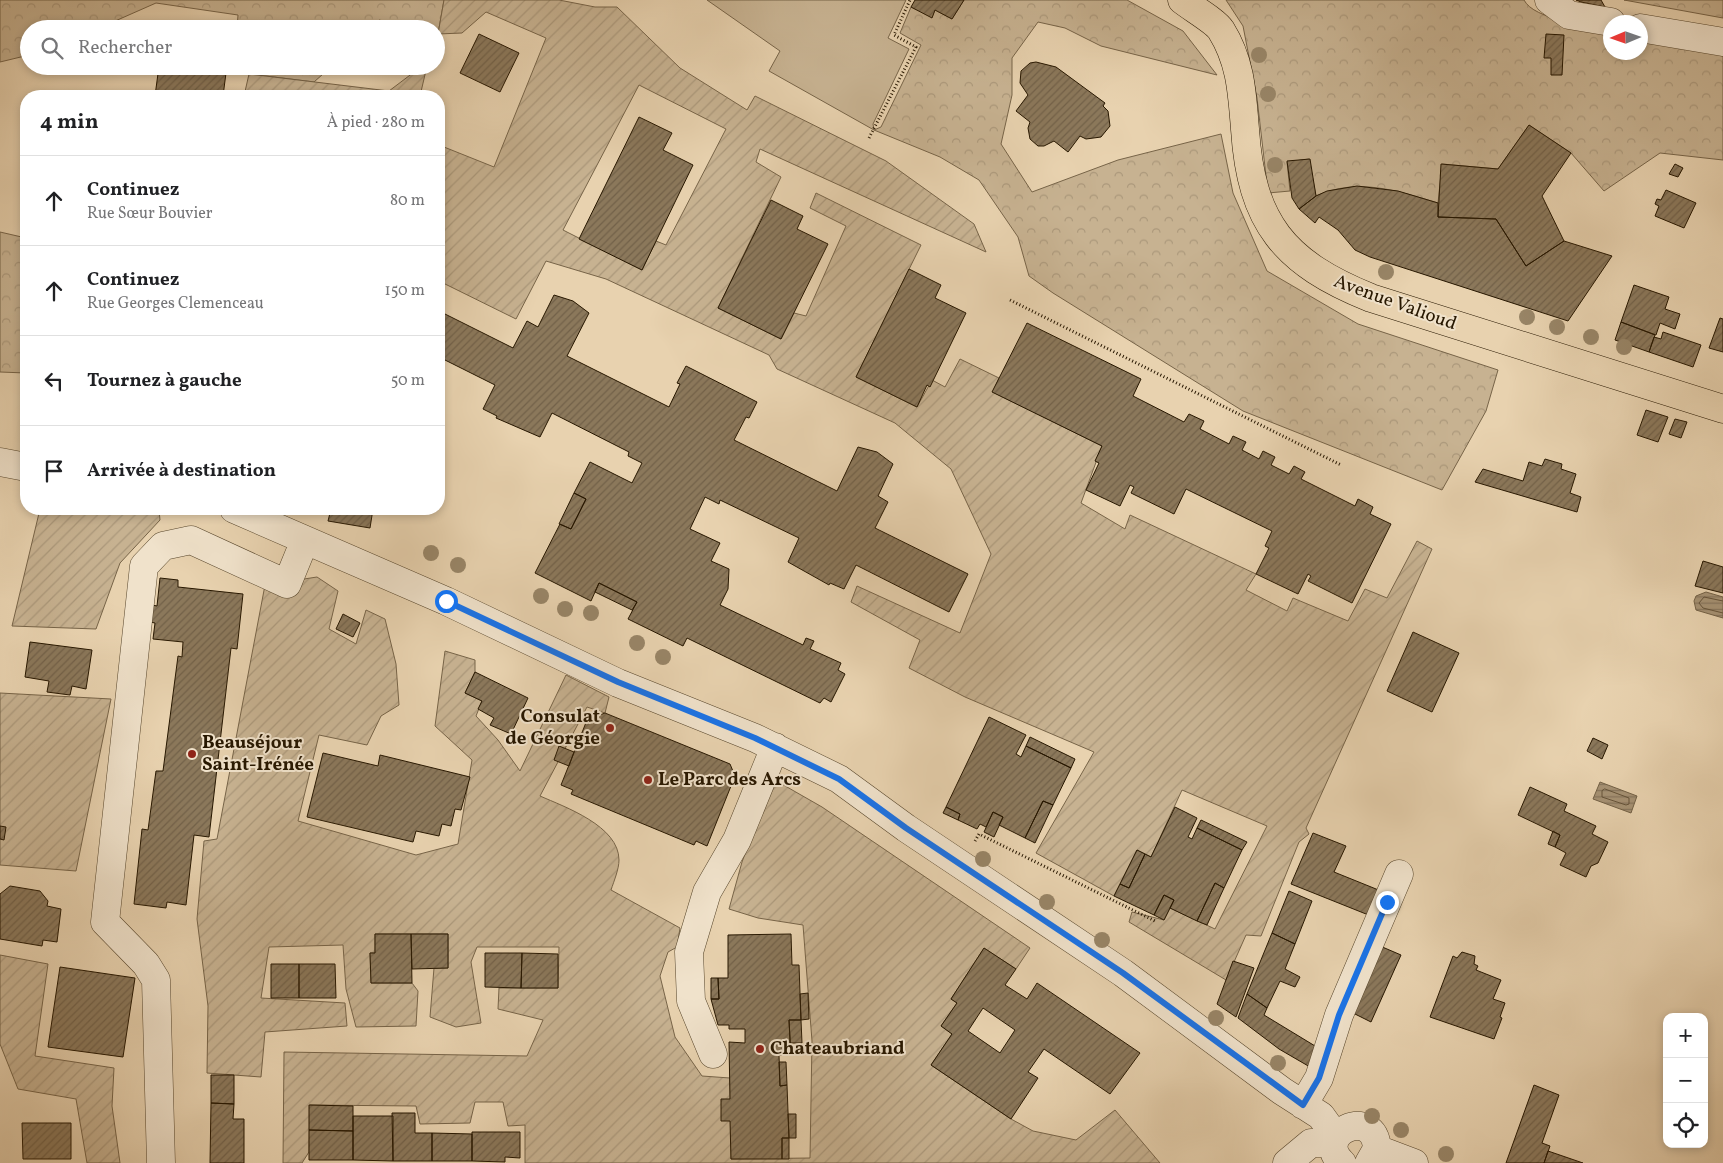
<!DOCTYPE html>
<html lang="fr">
<meta charset="utf-8">
<style>
body{margin:0;font-family:Vollkorn,serif;background:#f2f2f2;color:#202124}
.controls{position:absolute;right:15px;bottom:15px;display:grid;overflow:hidden;border-radius:10px;box-shadow:0 2px 8px #0003}
.controls button{width:45px;height:45px;display:grid;place-items:center;padding:0;border:0;border-bottom:1px solid #e0e0e0;background:#fff;color:#202124;font:25px sans-serif}
.compass{position:absolute;left:1603px;top:15px;width:45px;height:45px;border-radius:50%;background:#fff;box-shadow:0 2px 8px #0003;rotate:268deg}
.stop{position:absolute;width:15px;height:15px;margin:-11px;border:4px solid #1a73e8;border-radius:50%;background:#fff}
.stop.end{background:#1a73e8;border-color:#fff;box-shadow:0 1px 5px #0008}
.list{margin:0;padding:0;list-style:none}
h2{display:flex;justify-content:space-between;align-items:center;height:65px;margin:0;padding:0 20px;font-size:21px}
h2 small{font-size:16px;font-weight:400;color:#757577}
.list li{display:grid;grid-template-columns:32px 1fr auto;gap:15px;align-items:center;box-sizing:border-box;height:90px;padding:0 20px;border-top:1px solid #e0e0e0}
.list b{display:block;font-size:19px;white-space:nowrap}
.list p{margin:0;font-size:16px;white-space:nowrap;color:#757577}
.list em{font-size:16px;font-style:normal;color:#757577}
.icon{flex:none;width:28px;height:28px;fill:none;stroke:currentColor;stroke-width:2;stroke-linecap:round;stroke-linejoin:round}
.map{position:relative;flex:none;width:1723px;height:1163px;overflow:hidden}
.search{position:absolute;background:#fff;box-shadow:0 2px 8px #0003;left:20px;top:20px;width:425px;height:55px;display:flex;align-items:center;gap:12px;box-sizing:border-box;padding:0 18px;border-radius:28px;color:#757577;font-size:19px}
.panel{position:absolute;background:#fff;box-shadow:0 2px 8px #0003;left:20px;top:90px;width:425px;height:425px;border-radius:20px}
.map>svg:first-child{display:block}
.green{fill:#c7b291;stroke:#776448}
.forest{fill:url(#forest-crowns);stroke:#776448}
.garden{fill:url(#garden-furrows);stroke:#776448;fill-rule:evenodd}
.water{fill:url(#water-rules);stroke:#736146}
.lines{fill:none;stroke-linecap:round;stroke-linejoin:round}
.shore{stroke:#66543a;stroke-width:1}
.building{fill:url(#building-hatch);stroke:#271700;fill-rule:evenodd}
.minor-casing{stroke:#57462c;stroke-width:29}
.major-casing{stroke:#271700;stroke-width:29}
.path{stroke:#271700;stroke-width:3;stroke-dasharray:1 2.5;stroke-linecap:butt}
.minor{stroke:#f0e2cb;stroke-width:28}
.major{stroke:#e8d2af;stroke-width:28}
.tree{fill:#988567}
.route{stroke:#1a73e8;stroke-width:6}
.poi-dot{fill:#8f2418;stroke:#f0e2cb;stroke-width:2}
.labels{text-anchor:middle;dominant-baseline:central;stroke-width:4;stroke-linejoin:round;paint-order:stroke}
.street-label{font-size:19px;fill:#271700;stroke:#f0e2cb}
.poi-label{font-size:19px;font-weight:bold;fill:#271700;stroke:#f0e2cb;text-anchor:start}
</style>
<div class="map">
<svg width="1723" height="1163" viewBox="0 0 1723 1163">
<defs>
<pattern id="forest-crowns" width="20" height="18" patternUnits="userSpaceOnUse" patternTransform="scale(1.25)"><rect width="20" height="18" fill="#c7b291"/><path d="M2 6a3 3 0 1 1 6 0M12 15a3 3 0 1 1 6 0" fill="none" stroke="#ab987b"/></pattern>
<pattern id="garden-furrows" width="10" height="10" patternUnits="userSpaceOnUse" patternTransform="scale(1.25)"><rect width="10" height="10" fill="#c7b291"/><path d="M-1 1l2-2M0 10L10 0M9 11l2-2" fill="none" stroke="#ab987b"/></pattern>
<pattern id="water-rules" width="6" height="5" patternUnits="userSpaceOnUse" patternTransform="scale(1.25)"><rect width="6" height="5" fill="#a69274"/><path d="M0 2.5h6" fill="none" stroke="#87765d"/></pattern>
<pattern id="building-hatch" width="6" height="6" patternUnits="userSpaceOnUse" patternTransform="scale(1.25)"><rect width="6" height="6" fill="#8b785b"/><path d="M-1 1l2-2M0 6l6-6M5 7l2-2" fill="none" stroke="#726149"/></pattern>
</defs>
<rect width="100%" height="100%" fill="#e8d2af"/>
<filter id="stains"><feTurbulence type="fractalNoise" baseFrequency=".004" numOctaves="4"/><feColorMatrix values="0 0 0 0 .2 0 0 0 0 .09 0 0 0 0 .02 0 0 0 .5 -.17"/></filter>
<radialGradient id="worn" r=".72"><stop offset=".6" stop-color="#630" stop-opacity="0"/><stop offset="1" stop-color="#630" stop-opacity=".3"/></radialGradient>
<path class="green" d="M 707,0 L 906,0 L 888,38 L 909,49 L 873,124 L 874,130 L 769,71 L 780,51 Z"/>
<path class="forest" d="M 0,0 L 444,0 L 438,34 L 436,29 L 417,29 L 379,20 L 370,29 L 237,29 L 238,15 L 156,3 L 97,29 L 29,29 L 29,55 L 0,62 Z
M 964,0 L 1127,0 L 1183,31 L 1217,75 L 1101,46 L 1065,28 L 1038,22 L 1012,58 L 1012,95 L 1001,144 L 1032,192 L 1118,160 L 1221,134 L 1233,193 L 1267,271 L 1358,324 L 1498,370 L 1486,411 L 1442,490 L 1243,411 L 1053,293 L 1029,276 L 1018,237 L 979,180 L 940,157 L 874,130 L 881,127 L 921,45 L 900,33 L 911,7 L 932,17 L 935,10 L 952,19 Z
M 1226,0 L 1524,0 C 1534,20 1589,25 1610,30 L 1610,52 L 1640,52 L 1641,37 L 1723,55 L 1723,160 L 1660,153 L 1604,191 L 1571,153 L 1529,125 L 1498,169 L 1442,164 L 1438,203 C 1398,191 1358,177 1316,196 L 1309,159 L 1287,162 L 1290,191 L 1268,193 L 1257,98 L 1243,26 Z
M 1624,0 L 1723,0 L 1723,18 Z
M 241,66 L 332,66 L 314,82 L 249,74 Z
M 0,232 L 26,238 L 26,373 L 0,372 Z"/>
<path class="garden" d="M 444,0 L 559,0 L 595,7 L 617,7 L 680,68 L 747,110 L 755,96 L 886,161 L 974,224 L 986,252 L 760,149 L 756,162 L 781,177 L 718,308 L 781,339 L 794,313 L 806,316 L 846,226 L 810,208 L 816,193 L 921,245 L 856,377 L 917,407 L 932,380 L 945,387 L 960,359 L 999,378 L 993,392 L 1102,446 L 1081,503 L 1125,529 L 1130,515 L 1256,574 L 1246,590 L 1287,611 L 1293,598 L 1348,621 L 1365,589 L 1387,598 L 1417,541 L 1432,549 L 1306,828 L 1309,834 L 1299,842 L 1261,936 L 1246,935 L 1226,980 L 1129,922 L 1132,912 L 1164,920 L 1170,908 L 1215,929 L 1267,826 L 1182,790 L 1151,857 L 1137,850 L 1114,896 L 1036,853 L 1094,752 L 965,697 L 909,668 L 920,640 L 851,602 L 857,586 L 960,633 L 991,554 L 951,469 L 895,423 L 777,369 L 769,355 L 606,279 L 546,261 L 516,319 L 439,281 L 439,145 L 494,167 L 546,38 L 486,12 L 462,33 L 438,34 ZM 639,85 L 726,129 L 666,245 L 656,241 L 642,270 L 563,230 Z
M 422,66 L 427,66 L 420,96 L 244,96 L 249,74 L 389,91 Z
M 40,509 L 159,510 L 160,520 L 120,563 L 96,629 L 12,626 Z
M 317,577 L 338,591 L 329,629 L 356,644 L 366,610 L 385,619 L 396,664 L 399,705 L 381,716 L 367,745 L 319,735 L 298,821 L 416,855 L 458,844 L 472,760 L 435,726 L 445,651 L 475,660 L 475,672 L 465,693 L 482,701 L 476,716 L 498,740 L 520,771 L 566,675 L 609,697 L 605,713 L 587,707 L 540,796 C 565,807 619,826 619,860 C 619,869 614,881 611,890 L 680,928 L 677,947 L 668,952 L 660,976 L 675,1037 L 702,1076 L 730,1078 L 731,1159 L 810,1158 L 812,1041 L 803,925 L 758,918 L 729,909 L 742,862 L 773,779 L 822,807 L 1030,948 L 1016,969 L 984,948 L 951,999 L 957,1003 L 941,1026 L 952,1034 L 931,1065 L 1011,1119 L 1033,1131 L 1076,1140 L 1115,1110 L 1160,1163 L 525,1163 L 525,1125 L 508,1126 L 503,1102 L 475,1102 L 470,1123 L 420,1124 L 416,1106 L 310,1105 L 309,1152 L 302,1163 L 283,1163 L 284,1052 L 527,1056 L 543,1020 L 498,1009 L 499,988 L 558,988 L 559,947 L 477,947 L 471,962 L 481,1023 L 456,1027 L 430,1017 L 434,968 L 448,968 L 448,934 L 375,934 L 375,953 L 370,953 L 371,983 L 412,983 L 418,991 L 416,1026 L 356,1027 L 346,989 L 343,945 L 269,947 L 261,998 L 345,1003 L 347,1026 L 265,1032 L 261,1077 L 207,1073 L 208,1006 L 197,919 L 204,841 L 217,839 L 265,585 Z
M 0,693 L 111,699 L 76,871 L 0,865 Z
M 0,955 L 48,964 L 35,1056 L 114,1068 L 112,1106 L 120,1163 L 87,1163 L 76,1099 L 18,1089 L 0,1044 Z"/>
<path class="water" d="M 1706,592 L 1723,597 L 1723,618 L 1696,610 L 1694,601 L 1696,596 Z
M 1600,782 L 1637,796 L 1631,813 L 1593,799 Z"/>
<g class="lines">
<path class="shore" d="M 1723,601 L 1704,597 L 1699,603 L 1703,608 L 1723,613
M 1605,789 L 1629,798 L 1629,804 L 1626,805 L 1602,797 L 1602,791 Z"/>
</g>
<path class="building" d="M 915,0 L 964,0 L 952,19 L 935,10 L 932,18 L 911,7 Z
M 1576,0 L 1601,0 L 1605,7 L 1581,2 Z
M 153,21 L 218,29 L 152,29 Z
M 479,34 L 519,53 L 500,92 L 460,73 Z
M 1546,34 L 1564,35 L 1562,75 L 1551,75 L 1551,58 L 1544,58 Z
M 1036,62 L 1056,67 L 1105,103 L 1103,106 L 1108,111 L 1110,126 L 1101,137 L 1086,139 L 1080,136 L 1068,152 L 1054,141 L 1044,146 L 1038,146 L 1030,139 L 1028,128 L 1030,122 L 1016,111 L 1028,95 L 1020,83 L 1021,71 L 1030,63 Z
M 159,66 L 221,66 L 220,72 L 226,73 L 223,96 L 155,96 Z
M 639,117 L 672,133 L 663,150 L 693,165 L 642,270 L 579,239 Z
M 1529,125 L 1571,153 L 1542,196 L 1564,241 L 1526,266 L 1496,219 L 1438,217 L 1441,164 L 1498,169 Z
M 1310,159 L 1316,196 L 1299,209 L 1292,198 L 1287,161 Z
M 1675,164 L 1683,168 L 1678,177 L 1669,174 Z
M 1357,186 L 1398,191 L 1438,203 L 1438,217 L 1496,219 L 1526,266 L 1564,241 L 1612,256 L 1568,321 L 1370,257 L 1355,250 L 1338,230 L 1319,217 L 1315,223 L 1299,209 L 1316,196 L 1327,191 Z
M 1666,190 L 1696,203 L 1684,228 L 1655,216 L 1659,206 L 1655,204 L 1657,199 L 1661,200 Z
M 771,200 L 803,216 L 797,229 L 828,244 L 781,339 L 718,308 Z
M 909,269 L 941,285 L 935,298 L 966,313 L 930,387 L 927,385 L 917,407 L 856,377 Z
M 1634,285 L 1669,297 L 1665,309 L 1680,314 L 1675,329 L 1660,323 L 1656,335 L 1621,322 Z
M 554,295 L 573,301 L 589,313 L 567,356 L 669,407 L 680,384 L 677,383 L 686,366 L 757,402 L 749,418 L 746,417 L 734,440 L 837,491 L 858,447 L 877,452 L 893,464 L 878,496 L 888,502 L 875,528 L 968,574 L 949,612 L 856,565 L 844,589 L 830,583 L 829,585 L 788,562 L 799,538 L 720,500 L 719,504 L 705,497 L 690,529 L 720,543 L 711,561 L 729,569 L 728,589 L 720,605 L 803,645 L 806,638 L 814,641 L 810,649 L 841,663 L 838,670 L 845,674 L 831,702 L 824,698 L 820,703 L 687,638 L 683,646 L 628,619 L 637,602 L 599,583 L 591,601 L 535,573 L 560,524 L 571,529 L 586,499 L 574,493 L 590,462 L 632,483 L 642,463 L 628,456 L 629,452 L 552,413 L 540,437 L 496,418 L 497,416 L 483,409 L 495,385 L 439,357 L 439,311 L 513,348 L 527,321 L 538,327 Z
M 1720,318 L 1723,319 L 1723,352 L 1709,348 Z
M 1621,322 L 1655,335 L 1649,352 L 1615,340 Z
M 1027,323 L 1141,379 L 1133,396 L 1184,422 L 1189,414 L 1204,421 L 1200,429 L 1229,444 L 1233,436 L 1246,442 L 1242,450 L 1259,459 L 1263,451 L 1275,457 L 1271,465 L 1289,474 L 1294,466 L 1305,472 L 1301,479 L 1355,506 L 1358,499 L 1373,507 L 1370,514 L 1391,524 L 1352,603 L 1308,581 L 1311,576 L 1308,574 L 1298,594 L 1256,574 L 1269,548 L 1265,546 L 1272,531 L 1186,489 L 1174,514 L 1131,493 L 1134,487 L 1130,485 L 1120,506 L 1086,490 L 1099,463 L 1095,461 L 1102,446 L 992,392 Z
M 1663,332 L 1701,345 L 1693,367 L 1649,352 L 1654,337 L 1661,339 Z
M 1646,410 L 1668,417 L 1658,442 L 1637,435 Z
M 1675,419 L 1687,422 L 1681,438 L 1669,434 Z
M 1545,459 L 1562,464 L 1561,469 L 1576,474 L 1570,493 L 1581,497 L 1577,512 L 1475,482 L 1483,469 L 1523,481 L 1529,462 L 1542,466 Z
M 574,493 L 586,499 L 571,529 L 559,524 Z
M 331,509 L 373,509 L 370,528 L 328,521 Z
M 1703,561 L 1723,567 L 1723,593 L 1695,586 Z
M 160,578 L 178,580 L 178,587 L 243,594 L 237,649 L 231,648 L 209,837 L 194,835 L 186,905 L 167,902 L 166,908 L 134,904 L 142,829 L 148,830 L 156,771 L 163,771 L 178,656 L 182,657 L 183,642 L 153,639 L 155,623 L 150,622 L 152,605 L 157,606 Z
M 599,583 L 637,602 L 632,610 L 595,592 Z
M 343,614 L 360,623 L 353,637 L 336,629 Z
M 1413,632 L 1459,653 L 1432,712 L 1387,691 Z
M 30,642 L 92,650 L 86,689 L 72,686 L 70,695 L 47,692 L 49,681 L 25,677 Z
M 475,672 L 528,698 L 511,734 L 490,725 L 494,718 L 478,709 L 482,701 L 465,693 Z
M 605,713 L 730,764 L 735,776 L 707,846 L 696,841 L 694,845 L 571,794 L 573,790 L 561,785 L 587,720 Z
M 989,717 L 1026,735 L 1016,754 L 1021,757 L 1026,746 L 1071,768 L 1053,805 L 1043,801 L 1025,838 L 999,825 L 1003,817 L 993,812 L 986,827 L 980,824 L 977,829 L 958,820 L 960,814 L 946,807 Z
M 1030,737 L 1075,759 L 1071,768 L 1026,746 Z
M 1593,738 L 1608,745 L 1602,759 L 1587,751 Z
M 559,746 L 574,752 L 569,766 L 554,760 Z
M 323,753 L 378,766 L 380,755 L 470,777 L 461,810 L 455,809 L 451,826 L 442,824 L 439,836 L 416,831 L 413,842 L 307,817 Z
M 1530,787 L 1567,804 L 1564,811 L 1596,826 L 1592,834 L 1608,842 L 1598,863 L 1591,866 L 1586,877 L 1560,865 L 1566,853 L 1555,847 L 1560,835 L 1518,815 Z
M 1043,801 L 1053,805 L 1035,843 L 1025,838 Z
M 946,807 L 960,814 L 958,820 L 943,813 Z
M 1175,807 L 1197,818 L 1188,837 L 1192,839 L 1197,828 L 1242,850 L 1224,888 L 1215,883 L 1197,921 L 1170,908 L 1174,900 L 1164,895 L 1154,915 L 1114,896 L 1120,884 L 1129,888 L 1145,854 L 1151,857 Z
M 993,812 L 1003,817 L 994,837 L 984,832 Z
M 1201,820 L 1247,842 L 1242,850 L 1197,828 Z
M 0,826 L 6,827 L 4,840 L 0,839 Z
M 1553,831 L 1560,835 L 1555,847 L 1548,844 Z
M 1313,833 L 1346,846 L 1334,872 L 1381,891 L 1371,916 L 1291,884 Z
M 1137,850 L 1145,854 L 1129,888 L 1120,884 Z
M 1215,883 L 1224,888 L 1207,925 L 1197,921 Z
M 10,886 L 40,891 L 48,901 L 47,906 L 61,909 L 57,942 L 43,940 L 42,946 L 0,939 L 0,894 Z
M 1289,891 L 1312,901 L 1295,944 L 1272,933 Z
M 1164,895 L 1174,900 L 1164,920 L 1154,915 Z
M 1272,933 L 1295,944 L 1285,969 L 1300,977 L 1295,987 L 1280,981 L 1267,1008 L 1247,994 Z
M 375,934 L 411,934 L 412,983 L 371,983 L 370,953 L 375,953 Z
M 411,934 L 448,934 L 448,968 L 412,969 Z
M 791,934 L 792,965 L 799,965 L 801,1020 L 789,1020 L 791,1054 L 779,1055 L 780,1086 L 787,1085 L 789,1138 L 782,1138 L 782,1159 L 731,1159 L 730,1121 L 721,1121 L 721,1099 L 730,1099 L 729,1042 L 745,1043 L 745,1029 L 729,1029 L 729,1025 L 718,1025 L 711,999 L 719,999 L 718,978 L 728,978 L 728,935 Z
M 1380,946 L 1401,955 L 1371,1022 L 1351,1012 Z
M 984,948 L 1016,969 L 1005,985 L 1027,999 L 1037,983 L 1140,1053 L 1110,1094 L 1044,1049 L 1028,1072 L 1038,1078 L 1011,1119 L 931,1065 L 952,1034 L 941,1026 L 957,1003 L 951,999 ZM 983,1008 L 1015,1030 L 1000,1053 L 968,1031 Z
M 1462,952 L 1475,956 L 1474,964 L 1478,966 L 1476,970 L 1501,980 L 1493,999 L 1505,1003 L 1500,1017 L 1502,1018 L 1494,1039 L 1430,1017 L 1453,956 L 1457,958 Z
M 485,953 L 522,953 L 521,988 L 485,987 Z
M 522,953 L 558,954 L 558,988 L 521,988 Z
M 1233,961 L 1254,968 L 1236,1017 L 1217,1004 Z
M 271,964 L 299,964 L 299,998 L 271,998 Z
M 299,964 L 335,964 L 336,998 L 299,998 Z
M 60,967 L 135,978 L 123,1057 L 48,1047 Z
M 711,978 L 718,978 L 719,999 L 711,999 Z
M 808,993 L 809,1019 L 801,1020 L 800,994 Z
M 1247,994 L 1267,1008 L 1264,1015 L 1320,1049 L 1310,1067 L 1279,1049 L 1238,1018 Z
M 789,1020 L 801,1020 L 802,1043 L 790,1043 Z
M 779,1062 L 786,1062 L 787,1085 L 780,1086 Z
M 211,1075 L 234,1075 L 234,1104 L 211,1103 Z
M 1534,1085 L 1559,1095 L 1542,1143 L 1550,1146 L 1544,1163 L 1506,1163 Z
M 211,1103 L 234,1104 L 233,1119 L 244,1119 L 244,1163 L 210,1163 Z
M 309,1105 L 353,1106 L 353,1131 L 309,1130 Z
M 392,1113 L 415,1113 L 415,1133 L 432,1133 L 432,1161 L 393,1161 Z
M 788,1114 L 796,1114 L 796,1138 L 789,1138 Z
M 353,1116 L 393,1116 L 393,1161 L 353,1160 Z
M 22,1123 L 71,1123 L 71,1159 L 23,1159 Z
M 309,1130 L 353,1131 L 353,1160 L 309,1160 Z
M 472,1132 L 520,1132 L 520,1158 L 505,1157 L 505,1162 L 472,1161 Z
M 432,1133 L 472,1134 L 472,1161 L 432,1161 Z
M 782,1138 L 789,1138 L 789,1159 L 782,1159 Z
M 1548,1151 L 1583,1163 L 1544,1163 Z"/>
<g class="lines">
<defs>
<path id="minor" d="M 1549,0 L 1569,15 L 1611,22
M 1640,28 L 1723,42
M 0,462 L 26,467
M 234,509 L 446,601 L 618,683 L 755,738 L 839,779 L 906,828 L 1123,973 L 1282,1091 L 1321,1116 L 1336,1137
M 713,1054 L 691,1001 L 689,952 L 707,892 L 737,840 L 775,747
M 1303,1105 L 1319,1078 L 1339,1015 L 1399,874
M 1377,1149 L 1414,1163
M 161,1163 L 156,980 L 146,964 L 105,922 L 144,566 L 163,546 L 191,540 L 287,584 L 305,540
M 1287,1163 L 1311,1143 L 1334,1143
M 1342,1163 C 1311,1134 1375,1104 1377,1149 L 1369,1163"/>
<path id="major" d="M 1182,0 C 1192,8 1215,21 1221,30 C 1241,62 1242,93 1245,129 C 1251,223 1284,263 1371,298 L 1723,409"/>
</defs>
<use href="#minor" class="minor-casing"/>
<use href="#major" class="major-casing"/>
<path class="path" d="M 869,138 L 916,47 L 894,35 L 910,0
M 1010,300 L 1341,465
M 975,841 L 979,834 L 1155,921"/>
<use href="#minor" class="minor"/>
<use href="#major" class="major"/>
</g>
<g class="tree">
<circle cx="1259" cy="55" r="8"/>
<circle cx="1268" cy="94" r="8"/>
<circle cx="1275" cy="165" r="8"/>
<circle cx="1386" cy="272" r="8"/>
<circle cx="1527" cy="317" r="8"/>
<circle cx="1557" cy="327" r="8"/>
<circle cx="1591" cy="337" r="8"/>
<circle cx="1624" cy="347" r="8"/>
<circle cx="431" cy="553" r="8"/>
<circle cx="458" cy="565" r="8"/>
<circle cx="541" cy="596" r="8"/>
<circle cx="565" cy="609" r="8"/>
<circle cx="591" cy="613" r="8"/>
<circle cx="637" cy="643" r="8"/>
<circle cx="663" cy="657" r="8"/>
<circle cx="983" cy="859" r="8"/>
<circle cx="1047" cy="902" r="8"/>
<circle cx="1102" cy="940" r="8"/>
<circle cx="1216" cy="1018" r="8"/>
<circle cx="1278" cy="1063" r="8"/>
<circle cx="1372" cy="1116" r="8"/>
<circle cx="1401" cy="1130" r="8"/>
<circle cx="1446" cy="1154" r="8"/>
</g>
<g class="lines">
<path class="route" d="M 446,601 L 618,682 L 755,738 L 839,779 L 906,828 L 1123,973 L 1303,1105 L 1319,1078 L 1339,1015 L 1387,902"/>
</g>
<g class="poi-dot">
<circle cx="610" cy="728" r="5"/>
<circle cx="192" cy="754" r="5"/>
<circle cx="648" cy="780" r="5"/>
<circle cx="760" cy="1049" r="5"/>
</g>
<g class="labels">
<g class="street-label">
<text transform="translate(1395 303) rotate(20)">Avenue Valioud</text>
</g>
<g class="poi-label">
<text x="600" y="717" text-anchor="end">Consulat<tspan x="600" dy="22">de Géorgie</tspan></text>
<text x="202" y="743">Beauséjour<tspan x="202" dy="22">Saint-Irénée</tspan></text>
<text x="658" y="780">Le Parc des Arcs</text>
<text x="770" y="1049">Chateaubriand</text>
</g>
</g>
<rect width="100%" height="100%" filter="url(#stains)"/>
<rect width="100%" height="100%" fill="url(#worn)"/>
</svg>
<div class="controls">
<button>+</button>
<button>−</button>
<button><svg class="icon" aria-label="locate" viewBox="0 0 24 24"><circle cx="12" cy="12" r="6"/><path d="M12 2v4M12 18v4M2 12h4M18 12h4"/></svg></button>
</div>
<svg class="compass" viewBox="-18 -18 36 36"><path d="M0-13l5 13h-10z" fill="#e53935"/><path d="M0 13l5-13h-10z" fill="#757577"/></svg>
<div class="stop" style="left:446px;top:601px"></div>
<div class="stop end" style="left:1387px;top:902px"></div>
<div class="search"><svg class="icon" aria-label="search" viewBox="0 0 24 24"><circle cx="10" cy="10" r="6"/><path d="M15 15l6 6"/></svg>Rechercher</div>
<section class="panel">
<h2>4 min<small>À pied · 280 m</small></h2>
<ul class="list">
<li><svg class="icon" aria-label="ahead" viewBox="0 0 24 24"><path d="M12 20V5M6 11l6-6 6 6"/></svg><div><b>Continuez</b><p>Rue Sœur Bouvier</p></div><em>80 m</em></li>
<li><svg class="icon" aria-label="ahead" viewBox="0 0 24 24"><path d="M12 20V5M6 11l6-6 6 6"/></svg><div><b>Continuez</b><p>Rue Georges Clemenceau</p></div><em>150 m</em></li>
<li><svg class="icon" aria-label="left" viewBox="0 0 24 24"><path d="M17 20v-9H6M10 6l-5 5 5 5"/></svg><div><b>Tournez à gauche</b></div><em>50 m</em></li>
<li><svg class="icon" aria-label="arrive" viewBox="0 0 24 24"><path d="M6 21V4h12l-3 4 3 4H6"/></svg><div><b>Arrivée à destination</b></div></li>
</ul>
</section>
</div>
